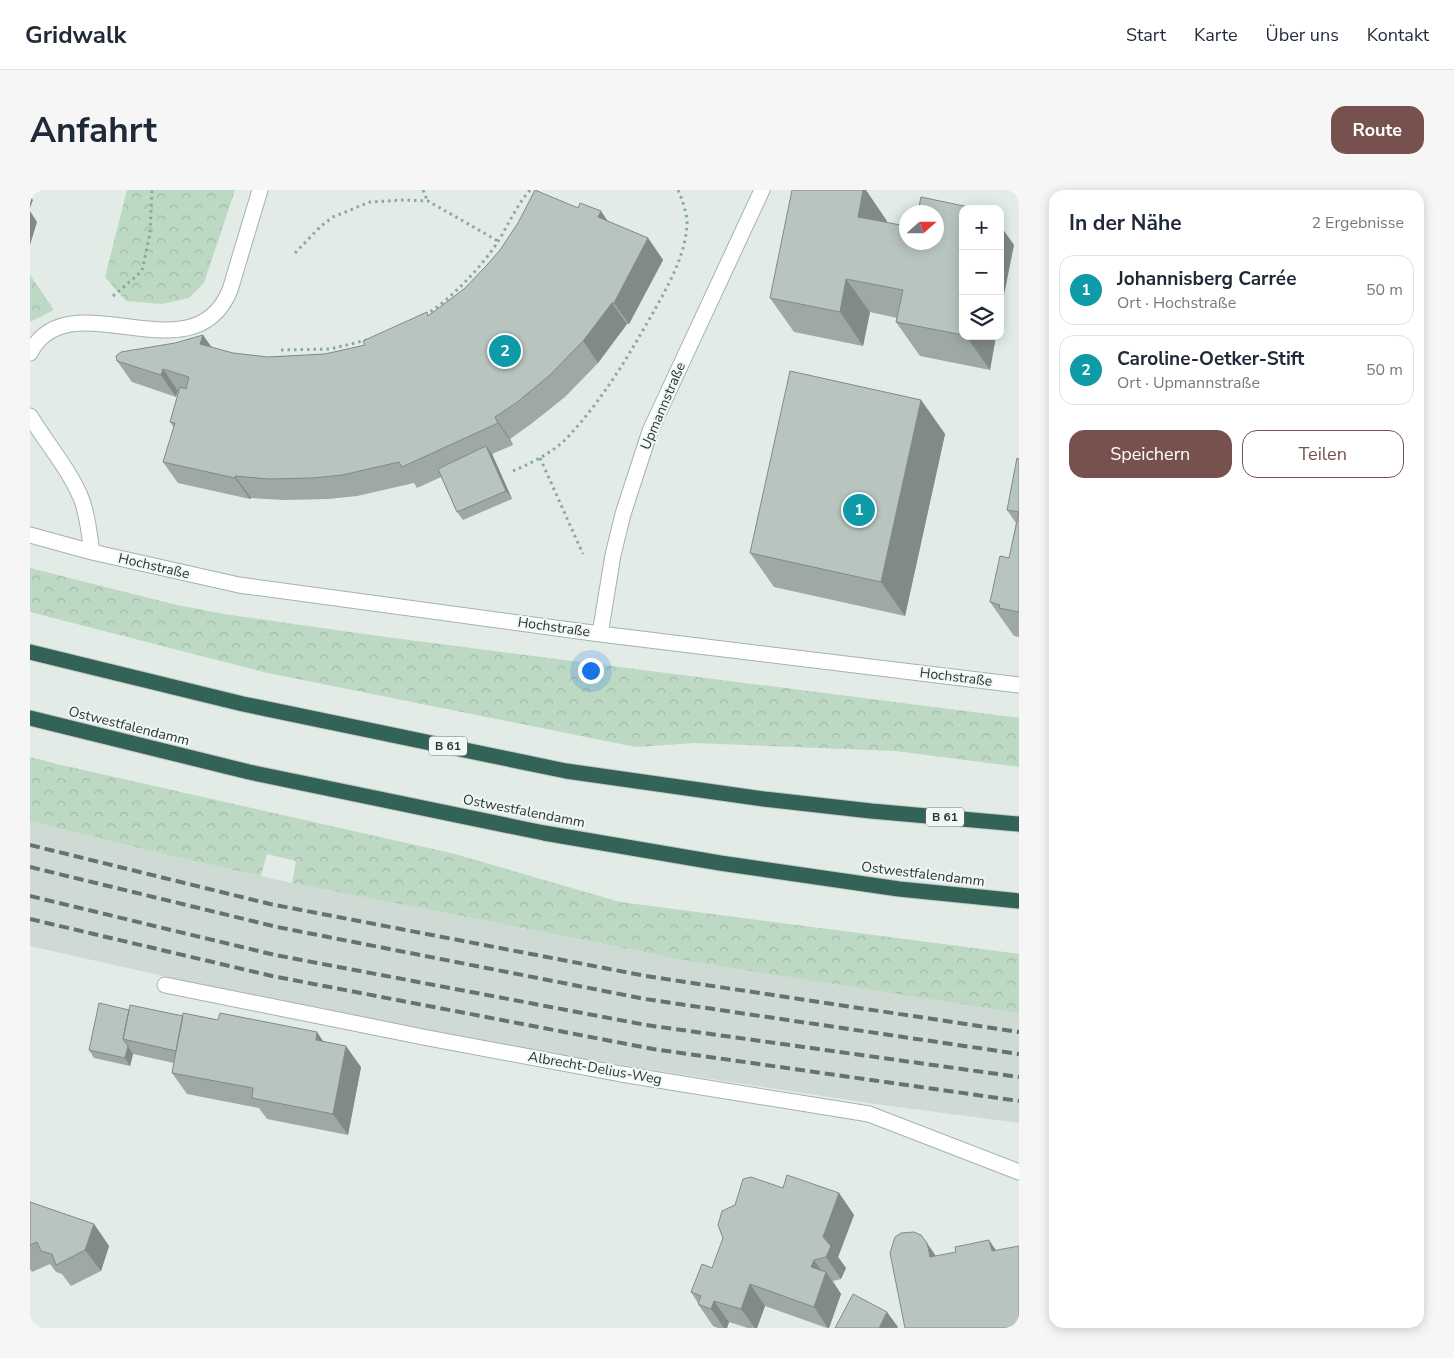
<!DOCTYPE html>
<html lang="de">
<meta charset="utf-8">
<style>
body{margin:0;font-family:"Nunito Sans",sans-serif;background:#f6f6f7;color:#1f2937}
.controls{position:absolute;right:15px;top:15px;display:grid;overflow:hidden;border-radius:10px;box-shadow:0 2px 12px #0003}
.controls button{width:45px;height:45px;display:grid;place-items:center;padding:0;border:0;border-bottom:1px solid #e0e1e3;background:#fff;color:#1f2937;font:25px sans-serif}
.compass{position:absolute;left:869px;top:15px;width:45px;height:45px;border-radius:50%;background:#fff;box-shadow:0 2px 12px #0003;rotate:69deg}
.you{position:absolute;left:560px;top:480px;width:18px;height:18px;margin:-12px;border:4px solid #fff;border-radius:50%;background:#1a73e8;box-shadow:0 0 0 8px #1a73e833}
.badge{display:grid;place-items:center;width:32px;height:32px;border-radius:50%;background:#77514e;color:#fff;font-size:16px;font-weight:700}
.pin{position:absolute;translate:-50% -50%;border:2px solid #fff;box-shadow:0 1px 5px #0006}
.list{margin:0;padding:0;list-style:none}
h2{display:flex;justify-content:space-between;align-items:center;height:65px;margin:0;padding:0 20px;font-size:21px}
h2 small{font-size:16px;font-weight:400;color:#747a83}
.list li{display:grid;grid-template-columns:32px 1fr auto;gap:15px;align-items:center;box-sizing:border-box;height:70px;margin:0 10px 10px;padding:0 10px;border:1px solid #e0e1e3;border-radius:15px}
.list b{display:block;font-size:19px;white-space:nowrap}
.list p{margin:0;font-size:16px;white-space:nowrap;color:#747a83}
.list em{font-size:16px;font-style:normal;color:#747a83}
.actions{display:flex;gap:10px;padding:15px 20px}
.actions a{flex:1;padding:11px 0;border:1px solid #77514e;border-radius:15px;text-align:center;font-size:18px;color:#77514e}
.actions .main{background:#77514e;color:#fff}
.icon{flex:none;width:28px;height:28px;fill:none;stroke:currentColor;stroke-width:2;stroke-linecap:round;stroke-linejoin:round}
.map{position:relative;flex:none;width:989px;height:1138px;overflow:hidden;border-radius:15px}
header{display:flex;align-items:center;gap:30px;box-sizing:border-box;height:70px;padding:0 25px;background:#fff;border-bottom:1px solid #e0e1e3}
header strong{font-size:24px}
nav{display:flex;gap:28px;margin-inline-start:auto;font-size:18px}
.intro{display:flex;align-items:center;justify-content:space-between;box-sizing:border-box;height:120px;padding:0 30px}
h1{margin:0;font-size:35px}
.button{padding:12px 22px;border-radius:15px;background:#77514e;color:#fff;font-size:18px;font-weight:700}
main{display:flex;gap:30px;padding:0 30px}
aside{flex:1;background:#fff;border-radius:15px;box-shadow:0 2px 12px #0003}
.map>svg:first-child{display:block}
.built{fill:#d0dad5}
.forest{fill:url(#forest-crowns)}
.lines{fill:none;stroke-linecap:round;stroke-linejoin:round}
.minor-casing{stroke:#a5b2ad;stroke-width:17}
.highway-casing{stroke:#c2c8c6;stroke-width:17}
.path{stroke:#86ab9d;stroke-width:3;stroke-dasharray:2.5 4;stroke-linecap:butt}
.minor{stroke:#fff;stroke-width:15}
.highway{stroke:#336256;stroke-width:15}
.rail{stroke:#5f756e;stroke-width:4;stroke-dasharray:10 5;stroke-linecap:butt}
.wall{fill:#9ea9a4}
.shaded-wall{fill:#818a86}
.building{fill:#b8c5bf;stroke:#818a86}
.labels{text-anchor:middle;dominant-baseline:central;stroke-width:4;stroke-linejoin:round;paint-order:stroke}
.shield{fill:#f2f7f5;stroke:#62726d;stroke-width:1}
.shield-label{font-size:12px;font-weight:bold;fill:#243933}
.street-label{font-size:14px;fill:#243933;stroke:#f2f7f5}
</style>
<header>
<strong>Gridwalk</strong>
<nav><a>Start</a><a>Karte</a><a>Über uns</a><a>Kontakt</a></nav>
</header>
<div class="intro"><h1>Anfahrt</h1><a class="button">Route</a></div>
<main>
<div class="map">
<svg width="989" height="1138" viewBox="0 0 989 1138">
<defs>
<pattern id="forest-crowns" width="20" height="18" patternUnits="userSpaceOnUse" patternTransform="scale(1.25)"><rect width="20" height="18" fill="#bdd9c4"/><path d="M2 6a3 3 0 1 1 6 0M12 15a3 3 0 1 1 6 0" fill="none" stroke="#a2bba9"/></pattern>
</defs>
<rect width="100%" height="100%" fill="#e2ebe6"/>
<path class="built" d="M 0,631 L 137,665 L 262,693 L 615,762 L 645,769 L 989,822 L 989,933 L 845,914 L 394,845 L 0,756 Z"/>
<path class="forest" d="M 97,0 L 205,0 L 174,93 L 159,108 L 132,114 L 96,111 L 75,87 Z
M 0,85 L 24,120 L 0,132 Z
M 0,378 L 147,415 L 194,424 L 348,446 L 989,528 L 989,577 L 866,561 L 664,553 L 606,557 L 238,483 L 0,422 Z
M 0,567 L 27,574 L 425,664 L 590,712 L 989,764 L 989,823 L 645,769 L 615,762 L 262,693 L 266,671 L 237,664 L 231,686 L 137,665 L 0,631 Z"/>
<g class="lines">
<defs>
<path id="minor" d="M 0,163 C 39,87 163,191 200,100 L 230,0
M 0,226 C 17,254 39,279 51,308 C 58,325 59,344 62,362
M 0,345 L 62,362 L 209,395 L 570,444 L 989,495
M 570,444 L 583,365 L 593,324 L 620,241 L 732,0
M 135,795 L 398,848 L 591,884 L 839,924 L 989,982"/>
<path id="highway" d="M 0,462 L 213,514 L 536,581 L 734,609 L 841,621 L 989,634
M 0,528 L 219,582 L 514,643 L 690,673 L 869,699 L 989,711"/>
</defs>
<use href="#minor" class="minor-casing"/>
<use href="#highway" class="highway-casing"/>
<path class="path" d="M 393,0 L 397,10
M 265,63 L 291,36 L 303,27 L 340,12 L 373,10 L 398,11 L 468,51
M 83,106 L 112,81 L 120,43 L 122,0
M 395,125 C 420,111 454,74 469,50 C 479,33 487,15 500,0
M 251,160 L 300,159 L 337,150
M 510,268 L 553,364
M 483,281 C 501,273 520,264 535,250 C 570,213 595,172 620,128 C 636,99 656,67 657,33 C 657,23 652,9 648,0"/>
<use href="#minor" class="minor"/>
<use href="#highway" class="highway"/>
<path class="rail" d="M 0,655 L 240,714 L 616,786 L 989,842
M 0,677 L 247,737 L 615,809 L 989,864
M 0,706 L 245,765 L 616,835 L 989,887
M 0,729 L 242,786 L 623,859 L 989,911"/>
</g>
<path class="wall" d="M 933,19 L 933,146 L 966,146 L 960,180 L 890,166 L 866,132 L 867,128 L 840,122 L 833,156 L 764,142 L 740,108 L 857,31 L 857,32 L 876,52 Z
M 578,31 L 618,48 L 633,70 L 599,134 L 597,134 L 568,173 L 535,207 L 501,234 L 480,249 L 483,255 L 462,264 L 482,309 L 433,330 L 427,322 L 411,287 L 387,298 L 384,293 L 327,306 L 298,309 L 254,310 L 221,308 L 220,309 L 148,293 L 133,272 L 144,238 L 140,232 L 149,201 L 148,201 L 146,207 L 102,192 L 87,171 L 182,157 L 203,163 L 238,167 L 295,164 L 335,155 L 399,125 Z
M 891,210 L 915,244 L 875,426 L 744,397 L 720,363 Z
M 989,269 L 989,447 L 984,446 L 960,412 L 979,368 L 986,333 L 977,320 Z
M 99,820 L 153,826 L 293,851 L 331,877 L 318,945 L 237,929 L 229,918 L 157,904 L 142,883 L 144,873 L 103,864 L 100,876 L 64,868 L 59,860 Z
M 753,998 L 809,1003 L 824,1025 L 808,1067 L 816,1078 L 811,1089 L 803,1091 L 811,1104 L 799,1138 L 797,1138 L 735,1116 L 727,1138 L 718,1138 L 699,1132 L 697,1138 L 688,1138 L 683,1136 L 668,1114 L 668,1113 L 661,1102 Z
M 0,1012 L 64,1034 L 79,1056 L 71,1081 L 41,1096 L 32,1084 L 26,1082 L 20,1074 L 2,1082 L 0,1079 Z"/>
<path class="shaded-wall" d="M 833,0 L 836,0 L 857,31 L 851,60 L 828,27 Z
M 0,6 L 3,10 L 0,18 Z
M 0,21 L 7,32 L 0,55 Z
M 571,21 L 586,43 L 568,27 Z
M 970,35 L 984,55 L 970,125 Z
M 618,48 L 633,70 L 599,134 L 584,113 Z
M 816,89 L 840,122 L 833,156 L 810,122 Z
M 582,113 L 597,134 L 568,173 L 553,151 Z
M 173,145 L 188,166 L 170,154 Z
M 936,146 L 966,146 L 960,180 Z
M 133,179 L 148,201 L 146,207 L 131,185 Z
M 891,210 L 915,244 L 875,426 L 851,392 Z
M 465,227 L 480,249 L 483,255 L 468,233 Z
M 456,256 L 462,264 L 482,309 L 476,301 Z
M 205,286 L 221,308 L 220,309 L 205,288 Z
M 287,842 L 302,864 L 286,850 Z
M 98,856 L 103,864 L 100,876 L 95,868 Z
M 316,856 L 331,877 L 318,945 L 303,924 Z
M 809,1003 L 824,1025 L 808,1067 L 816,1078 L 811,1089 L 796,1067 L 793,1047 Z
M 64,1034 L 79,1056 L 71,1081 L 55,1060 Z
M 959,1050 L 974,1072 L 962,1061 Z
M 897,1053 L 912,1075 L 900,1067 Z
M 784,1070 L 795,1086 L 796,1082 L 811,1104 L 799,1138 L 798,1138 L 784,1117 L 781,1077 Z
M 720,1094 L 735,1116 L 727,1138 L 725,1138 L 711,1119 Z
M 684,1111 L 699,1132 L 697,1138 L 694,1138 L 681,1119 Z
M 857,1122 L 868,1137 L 867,1138 L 849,1138 Z"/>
<path class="building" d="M 505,0 L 548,18 L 550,13 L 571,21 L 568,27 L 618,48 L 584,113 L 582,113 L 553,151 L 520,185 L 486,213 L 465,227 L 468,233 L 372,277 L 369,272 L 312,285 L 283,288 L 239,289 L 205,286 L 205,288 L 133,272 L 145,233 L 140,232 L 150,197 L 156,199 L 159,187 L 133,179 L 131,185 L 87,171 L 86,166 L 91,162 L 145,153 L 173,145 L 170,154 L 203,163 L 238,167 L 295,164 L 335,155 L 333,151 L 397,122 L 398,126 L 434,99 L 457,75 L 470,60 L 488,33 Z
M 762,0 L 833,0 L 828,27 L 876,36 L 876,52 L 906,52 L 906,22 L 888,22 L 891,7 L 948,19 L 933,19 L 933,145 L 866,132 L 873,100 L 816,89 L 810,122 L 740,108 Z
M 760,181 L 891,210 L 851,392 L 720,363 Z
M 456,256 L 476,301 L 427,322 L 408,279 Z
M 987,268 L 989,269 L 989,422 L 969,418 L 970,415 L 960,412 L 970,366 L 979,368 L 989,322 L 977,320 Z
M 69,813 L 99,820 L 93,849 L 98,856 L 95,868 L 59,860 Z
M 100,815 L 153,826 L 146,861 L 93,849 Z
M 153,823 L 188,830 L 190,823 L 287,842 L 286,850 L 316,856 L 303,924 L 222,908 L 223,898 L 142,883 Z
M 757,985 L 809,1003 L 793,1047 L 801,1056 L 796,1067 L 784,1070 L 781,1077 L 796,1082 L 784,1117 L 720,1094 L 711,1119 L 684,1111 L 681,1119 L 668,1114 L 671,1106 L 661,1102 L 672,1074 L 682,1078 L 693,1048 L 688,1035 L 692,1021 L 705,1015 L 713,989 L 721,987 L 753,998 Z
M 0,1012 L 64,1034 L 55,1060 L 26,1075 L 22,1064 L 11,1061 L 7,1052 L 0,1055 Z
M 884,1042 L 891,1045 L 897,1053 L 900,1067 L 926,1062 L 925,1057 L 959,1050 L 962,1061 L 989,1056 L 989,1138 L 875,1138 L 860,1063 L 865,1047 L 871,1043 Z
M 823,1104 L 857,1122 L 849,1138 L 805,1138 Z"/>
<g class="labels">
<g class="shield">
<rect x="399" y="546.5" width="38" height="19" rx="4"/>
<rect x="896" y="617.5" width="38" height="19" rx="4"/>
</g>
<g class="shield-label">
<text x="418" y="556">B 61</text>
<text x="915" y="627">B 61</text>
</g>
<g class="street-label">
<text transform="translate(633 216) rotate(-67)">Upmannstraße</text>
<text transform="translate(124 376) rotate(13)">Hochstraße</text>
<text transform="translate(524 437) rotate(8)">Hochstraße</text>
<text transform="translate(926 487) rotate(7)">Hochstraße</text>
<text transform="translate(99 536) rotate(14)">Ostwestfalendamm</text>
<text transform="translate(494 621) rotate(11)">Ostwestfalendamm</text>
<text transform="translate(893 684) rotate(7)">Ostwestfalendamm</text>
<text transform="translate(565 878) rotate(10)">Albrecht-Delius-Weg</text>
</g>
</g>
</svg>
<div class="controls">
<button>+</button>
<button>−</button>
<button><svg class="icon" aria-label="layers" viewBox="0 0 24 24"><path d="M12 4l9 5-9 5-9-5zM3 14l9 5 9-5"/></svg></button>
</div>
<svg class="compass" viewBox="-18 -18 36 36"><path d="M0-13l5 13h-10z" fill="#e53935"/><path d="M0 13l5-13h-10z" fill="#747a83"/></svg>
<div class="you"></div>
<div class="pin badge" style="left:829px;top:320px;background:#0f9aa8">1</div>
<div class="pin badge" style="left:475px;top:161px;background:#0f9aa8">2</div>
</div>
<aside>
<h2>In der Nähe<small>2 Ergebnisse</small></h2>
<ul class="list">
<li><span class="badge" style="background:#0f9aa8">1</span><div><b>Johannisberg Carrée</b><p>Ort · Hochstraße</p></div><em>50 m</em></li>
<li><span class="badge" style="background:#0f9aa8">2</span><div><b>Caroline-Oetker-Stift</b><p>Ort · Upmannstraße</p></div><em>50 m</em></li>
</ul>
<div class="actions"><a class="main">Speichern</a><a>Teilen</a></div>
</aside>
</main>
